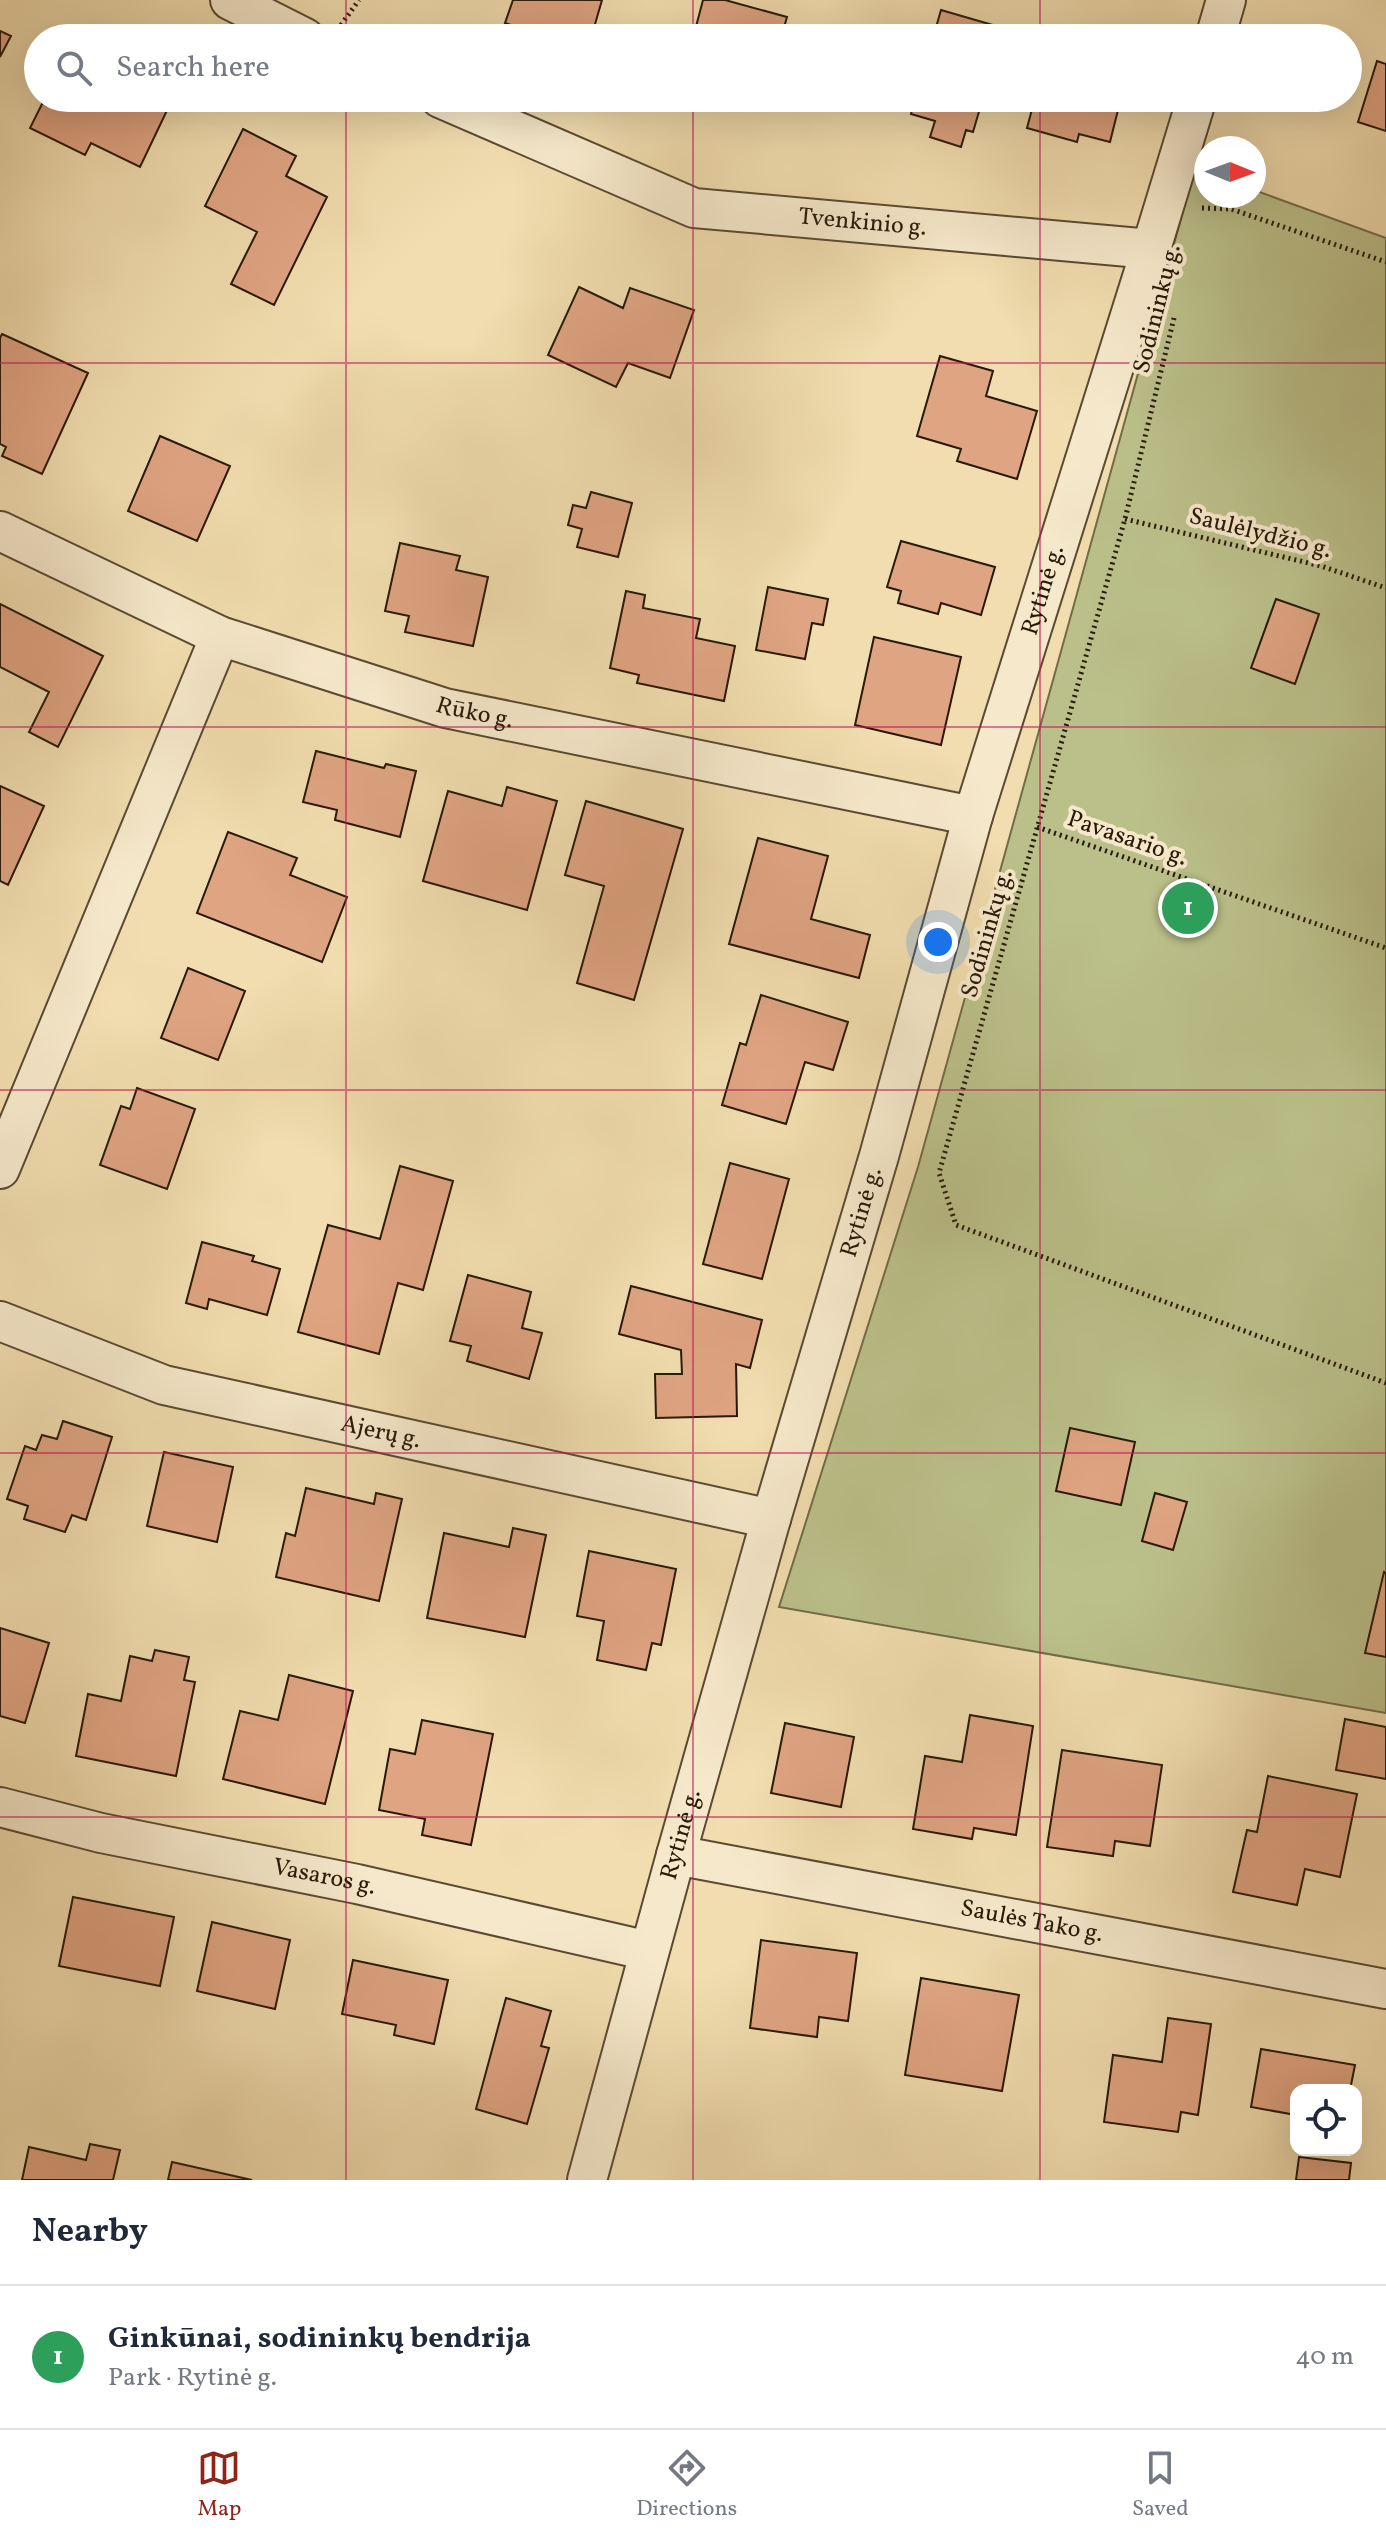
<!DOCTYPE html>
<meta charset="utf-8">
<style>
body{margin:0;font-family:Vollkorn,serif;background:#f6f6f7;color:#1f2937}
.controls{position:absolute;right:24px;bottom:24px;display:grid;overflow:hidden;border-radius:16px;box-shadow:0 8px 32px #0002}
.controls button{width:72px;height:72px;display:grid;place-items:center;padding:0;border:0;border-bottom:2px solid #e0e1e3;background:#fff;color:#1f2937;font:40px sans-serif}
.compass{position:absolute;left:1194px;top:136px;width:72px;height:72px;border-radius:50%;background:#fff;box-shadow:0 8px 32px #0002;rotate:91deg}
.you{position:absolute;left:938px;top:942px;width:28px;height:28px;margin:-20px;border:6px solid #fff;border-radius:50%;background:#1a73e8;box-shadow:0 0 0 12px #1a73e833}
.badge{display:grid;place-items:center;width:52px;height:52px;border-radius:50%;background:#8f2418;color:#fff;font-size:26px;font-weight:700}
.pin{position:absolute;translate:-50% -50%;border:4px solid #fff;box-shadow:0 2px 8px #0006}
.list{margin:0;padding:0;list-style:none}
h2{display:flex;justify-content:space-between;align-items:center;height:104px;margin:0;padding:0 32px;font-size:34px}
h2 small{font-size:26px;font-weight:400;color:#747a83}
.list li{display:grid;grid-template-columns:52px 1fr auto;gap:24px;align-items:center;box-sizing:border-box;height:144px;padding:0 32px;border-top:2px solid #e0e1e3}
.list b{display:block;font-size:30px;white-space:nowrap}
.list p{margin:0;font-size:26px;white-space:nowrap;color:#747a83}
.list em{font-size:26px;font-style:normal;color:#747a83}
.icon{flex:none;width:44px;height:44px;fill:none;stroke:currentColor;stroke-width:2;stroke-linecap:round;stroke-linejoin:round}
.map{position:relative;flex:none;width:1386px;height:2180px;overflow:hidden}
.search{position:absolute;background:#fff;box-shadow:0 8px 32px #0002;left:24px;right:24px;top:24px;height:88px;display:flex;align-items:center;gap:20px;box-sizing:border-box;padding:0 28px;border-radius:44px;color:#747a83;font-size:30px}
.sheet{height:248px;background:#fff}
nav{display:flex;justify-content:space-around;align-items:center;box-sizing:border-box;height:112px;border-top:2px solid #e0e1e3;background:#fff;font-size:22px;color:#747a83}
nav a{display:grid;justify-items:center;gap:4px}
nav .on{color:#8f2418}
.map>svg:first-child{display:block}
.green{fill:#bbc08a;stroke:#726c48;stroke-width:2}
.building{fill:#dfa482;stroke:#281907;stroke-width:2}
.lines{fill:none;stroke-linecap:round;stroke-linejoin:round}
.minor-casing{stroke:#5a4a31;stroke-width:42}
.path{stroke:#281907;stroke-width:5;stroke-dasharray:2 4;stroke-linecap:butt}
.minor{stroke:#f6e9cb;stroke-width:38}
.grid{fill:none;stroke:#c2185b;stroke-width:2;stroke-opacity:0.55}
.labels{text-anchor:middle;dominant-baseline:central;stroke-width:8;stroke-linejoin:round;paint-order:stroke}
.street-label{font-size:24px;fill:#281907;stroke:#f6e9cb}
</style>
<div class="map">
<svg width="1386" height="2180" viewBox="0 0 1386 2180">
<rect width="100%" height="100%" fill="#f1ddaf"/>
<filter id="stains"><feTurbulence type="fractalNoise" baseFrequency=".0025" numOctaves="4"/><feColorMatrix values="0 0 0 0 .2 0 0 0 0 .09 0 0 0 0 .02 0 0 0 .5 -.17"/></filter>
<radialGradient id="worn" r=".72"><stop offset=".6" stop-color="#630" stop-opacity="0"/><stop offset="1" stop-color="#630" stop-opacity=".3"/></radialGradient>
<path class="green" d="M 1195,168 L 1206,172 L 1206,196 L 1254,196 L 1254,190 L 1386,238 L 1386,1713 L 779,1607 L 918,1167 Z"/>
<path class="building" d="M 513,0 L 602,0 L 591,38 L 553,38 L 505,23 Z
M 703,0 L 725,0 L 787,17 L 781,38 L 693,38 Z
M 941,10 L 1003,28 L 1000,38 L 933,38 Z
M 0,31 L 11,36 L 0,57 Z
M 1377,61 L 1386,64 L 1386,131 L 1358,122 Z
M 45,98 L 168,98 L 172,100 L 140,167 L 91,143 L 85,155 L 30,128 Z
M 915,98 L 983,98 L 973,132 L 966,130 L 961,147 L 930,137 L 935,121 L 911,114 Z
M 1035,98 L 1121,98 L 1110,142 L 1079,134 L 1077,142 L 1027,128 Z
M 243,129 L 296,156 L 286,176 L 327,197 L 274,305 L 231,284 L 257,232 L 205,206 Z
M 579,287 L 623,308 L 630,288 L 694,310 L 670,378 L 628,363 L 616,387 L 548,355 Z
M 2,334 L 88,373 L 42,474 L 2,456 L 6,447 L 0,444 L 0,338 Z
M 940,356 L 993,371 L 986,396 L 1037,411 L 1017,479 L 957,461 L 961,449 L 917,436 Z
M 160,436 L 230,466 L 197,541 L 128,511 Z
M 591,492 L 632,503 L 618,557 L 577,547 L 582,529 L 568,525 L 573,505 L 586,508 Z
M 901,541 L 995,567 L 981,615 L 941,603 L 938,614 L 898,603 L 901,591 L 887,587 Z
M 400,543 L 460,556 L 456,570 L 488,577 L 473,646 L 405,632 L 409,616 L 385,611 Z
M 768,587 L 828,599 L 823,625 L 812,623 L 805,659 L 756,650 Z
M 626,591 L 645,595 L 643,608 L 700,619 L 696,638 L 735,646 L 724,701 L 637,683 L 639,675 L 610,668 Z
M 1276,599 L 1319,614 L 1295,684 L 1251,668 Z
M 0,604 L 103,656 L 58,747 L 29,732 L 49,692 L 0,667 Z
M 874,637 L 961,657 L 941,745 L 855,725 Z
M 316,751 L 384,768 L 386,764 L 416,771 L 400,837 L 335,820 L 337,810 L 303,802 Z
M 0,786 L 44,806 L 8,885 L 0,881 Z
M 507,787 L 557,801 L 527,910 L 423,881 L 448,791 L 502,806 Z
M 586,801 L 683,829 L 634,1000 L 577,983 L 604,886 L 565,875 Z
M 228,832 L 297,858 L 290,875 L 347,897 L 322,962 L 197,913 Z
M 758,838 L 828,856 L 811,919 L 870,935 L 859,978 L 729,944 Z
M 188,968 L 245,991 L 218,1060 L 161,1038 Z
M 761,995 L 848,1022 L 833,1070 L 805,1062 L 786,1124 L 722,1105 L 740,1043 L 746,1045 Z
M 137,1088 L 195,1109 L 167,1189 L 100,1165 L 121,1106 L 130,1109 Z
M 730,1163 L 789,1179 L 762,1279 L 703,1264 Z
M 400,1166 L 453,1181 L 423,1290 L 398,1283 L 379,1354 L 298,1332 L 328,1225 L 380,1239 Z
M 202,1242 L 254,1256 L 252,1261 L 280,1269 L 267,1315 L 209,1299 L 207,1309 L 186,1303 Z
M 468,1275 L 531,1292 L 522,1328 L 542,1333 L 529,1379 L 467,1361 L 471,1346 L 450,1341 Z
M 631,1286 L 762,1320 L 750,1368 L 736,1364 L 737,1416 L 656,1418 L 655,1374 L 682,1374 L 681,1350 L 619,1334 Z
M 63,1421 L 112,1437 L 86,1520 L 72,1515 L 65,1532 L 24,1519 L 28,1506 L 7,1499 L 25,1446 L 36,1450 L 42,1435 L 57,1439 Z
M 1070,1428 L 1135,1442 L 1121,1505 L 1056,1491 Z
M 164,1452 L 233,1467 L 217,1542 L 147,1526 Z
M 306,1488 L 374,1504 L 376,1493 L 402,1499 L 379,1601 L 276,1577 L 286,1533 L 295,1536 Z
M 1155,1493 L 1187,1502 L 1173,1550 L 1142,1541 Z
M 513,1528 L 546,1535 L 525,1637 L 427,1618 L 444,1533 L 509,1547 Z
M 589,1551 L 676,1569 L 661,1645 L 652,1643 L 646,1670 L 597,1660 L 604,1621 L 577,1616 Z
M 1384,1572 L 1386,1573 L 1386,1657 L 1365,1653 Z
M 0,1628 L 49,1643 L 25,1723 L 0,1716 Z
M 155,1650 L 189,1657 L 184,1680 L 195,1682 L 176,1776 L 76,1756 L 88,1694 L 121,1701 L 130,1656 L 152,1661 Z
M 289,1675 L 353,1691 L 325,1804 L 223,1779 L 240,1711 L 278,1720 Z
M 970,1715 L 1033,1726 L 1016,1835 L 974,1828 L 972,1839 L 913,1829 L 925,1756 L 962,1762 Z
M 1345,1719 L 1386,1727 L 1386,1779 L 1336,1770 Z
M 422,1720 L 493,1734 L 471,1845 L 422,1835 L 425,1819 L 379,1810 L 390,1749 L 415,1754 Z
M 785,1723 L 854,1737 L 841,1807 L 771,1793 Z
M 1062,1750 L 1162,1765 L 1150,1846 L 1115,1841 L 1113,1856 L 1047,1847 Z
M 1268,1776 L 1357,1794 L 1340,1877 L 1305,1869 L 1297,1905 L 1233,1892 L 1247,1830 L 1257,1832 Z
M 73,1897 L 174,1917 L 160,1986 L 59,1966 Z
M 212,1922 L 290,1940 L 275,2009 L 197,1991 Z
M 761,1940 L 857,1953 L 848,2021 L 819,2017 L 817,2037 L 750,2028 Z
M 353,1960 L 448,1980 L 434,2044 L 394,2035 L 396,2025 L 342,2014 Z
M 921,1978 L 1019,1995 L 1002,2091 L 905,2075 Z
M 506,1998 L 551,2011 L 541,2046 L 549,2048 L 527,2124 L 476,2109 Z
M 1168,2018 L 1211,2024 L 1198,2115 L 1181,2112 L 1178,2132 L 1104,2122 L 1113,2055 L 1162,2062 Z
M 1261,2049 L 1355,2065 L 1350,2090 L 1296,2090 L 1296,2115 L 1251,2107 Z
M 90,2144 L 120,2150 L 113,2180 L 22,2180 L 29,2147 L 86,2160 Z
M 1299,2157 L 1351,2163 L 1349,2180 L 1296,2180 Z
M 172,2162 L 252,2180 L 168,2180 Z"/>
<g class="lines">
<defs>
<g id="minor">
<path d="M 230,0 L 305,38"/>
<path d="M 1215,38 L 1226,0"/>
<path id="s1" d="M 440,98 L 694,208 L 1151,249 L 1197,98"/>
<path id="s2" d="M 0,531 L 220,636 L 445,708 L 973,816"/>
<path d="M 0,1169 L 220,636"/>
<path id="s3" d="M 0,1321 L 164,1385 L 771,1519"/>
<path id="s4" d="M 0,1807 L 101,1833 L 357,1884 L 649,1951"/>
<path id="s5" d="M 676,1855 L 1386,1989"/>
<path id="s6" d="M 587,2180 L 676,1855 L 771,1519 L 879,1156 L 973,816 L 1151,249"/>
</g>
</defs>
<use href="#minor" class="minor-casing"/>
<path class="path" d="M 341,25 L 359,0
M 1202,208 L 1231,209 L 1386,262
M 1174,318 L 1125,519 L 939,1173 L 956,1225 L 1386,1383
M 1125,519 L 1321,566 L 1386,588
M 1037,827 L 1386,948"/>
<use href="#minor" class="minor"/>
</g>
<path class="grid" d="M 346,0 L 346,38M 693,0 L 693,38M 1040,0 L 1040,38M 346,98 L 346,2180M 693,98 L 693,2180M 1040,98 L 1040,2180M 0,363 L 1386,363M 0,727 L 1386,727M 0,1090 L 1386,1090M 0,1453 L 1386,1453M 0,1817 L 1386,1817"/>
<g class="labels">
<g class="street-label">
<text stroke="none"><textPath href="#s1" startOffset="446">Tvenkinio g.</textPath></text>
<text transform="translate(1158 309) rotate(-76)">Sodininkų g.</text>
<text transform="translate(1260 534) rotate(14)">Saulėlydžio g.</text>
<text stroke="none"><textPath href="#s6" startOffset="1654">Rytinė g.</textPath></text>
<text stroke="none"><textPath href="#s2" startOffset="510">Rūko g.</textPath></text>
<text transform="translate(1127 839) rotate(19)">Pavasario g.</text>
<text transform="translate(988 934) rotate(-74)">Sodininkų g.</text>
<text stroke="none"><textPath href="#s6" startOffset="1006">Rytinė g.</textPath></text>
<text stroke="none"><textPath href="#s3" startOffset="398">Ajerų g.</textPath></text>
<text stroke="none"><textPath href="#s6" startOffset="358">Rytinė g.</textPath></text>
<text stroke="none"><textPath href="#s4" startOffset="332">Vasaros g.</textPath></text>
<text stroke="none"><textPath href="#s5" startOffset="362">Saulės Tako g.</textPath></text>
</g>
</g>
<rect width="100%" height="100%" filter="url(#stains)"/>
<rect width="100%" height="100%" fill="url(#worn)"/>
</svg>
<div class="controls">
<button><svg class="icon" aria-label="locate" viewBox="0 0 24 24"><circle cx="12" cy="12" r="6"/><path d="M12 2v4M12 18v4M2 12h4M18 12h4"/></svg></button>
</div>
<svg class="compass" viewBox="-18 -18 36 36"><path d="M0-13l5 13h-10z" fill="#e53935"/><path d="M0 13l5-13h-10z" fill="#747a83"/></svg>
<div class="you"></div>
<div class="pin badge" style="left:1188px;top:908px;background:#2e9e5b">1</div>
<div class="search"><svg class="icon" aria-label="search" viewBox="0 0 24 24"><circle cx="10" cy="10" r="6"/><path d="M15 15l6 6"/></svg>Search here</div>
</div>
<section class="sheet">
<h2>Nearby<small></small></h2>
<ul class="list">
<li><span class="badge" style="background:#2e9e5b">1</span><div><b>Ginkūnai, sodininkų bendrija</b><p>Park · Rytinė g.</p></div><em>40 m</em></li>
</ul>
</section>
<nav>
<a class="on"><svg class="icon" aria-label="map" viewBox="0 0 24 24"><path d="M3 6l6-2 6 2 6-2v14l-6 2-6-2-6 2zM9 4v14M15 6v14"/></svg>Map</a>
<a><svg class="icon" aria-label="directions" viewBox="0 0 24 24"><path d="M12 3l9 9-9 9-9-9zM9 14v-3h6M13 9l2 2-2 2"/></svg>Directions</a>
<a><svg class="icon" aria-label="saved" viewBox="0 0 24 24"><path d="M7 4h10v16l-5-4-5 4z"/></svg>Saved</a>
</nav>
